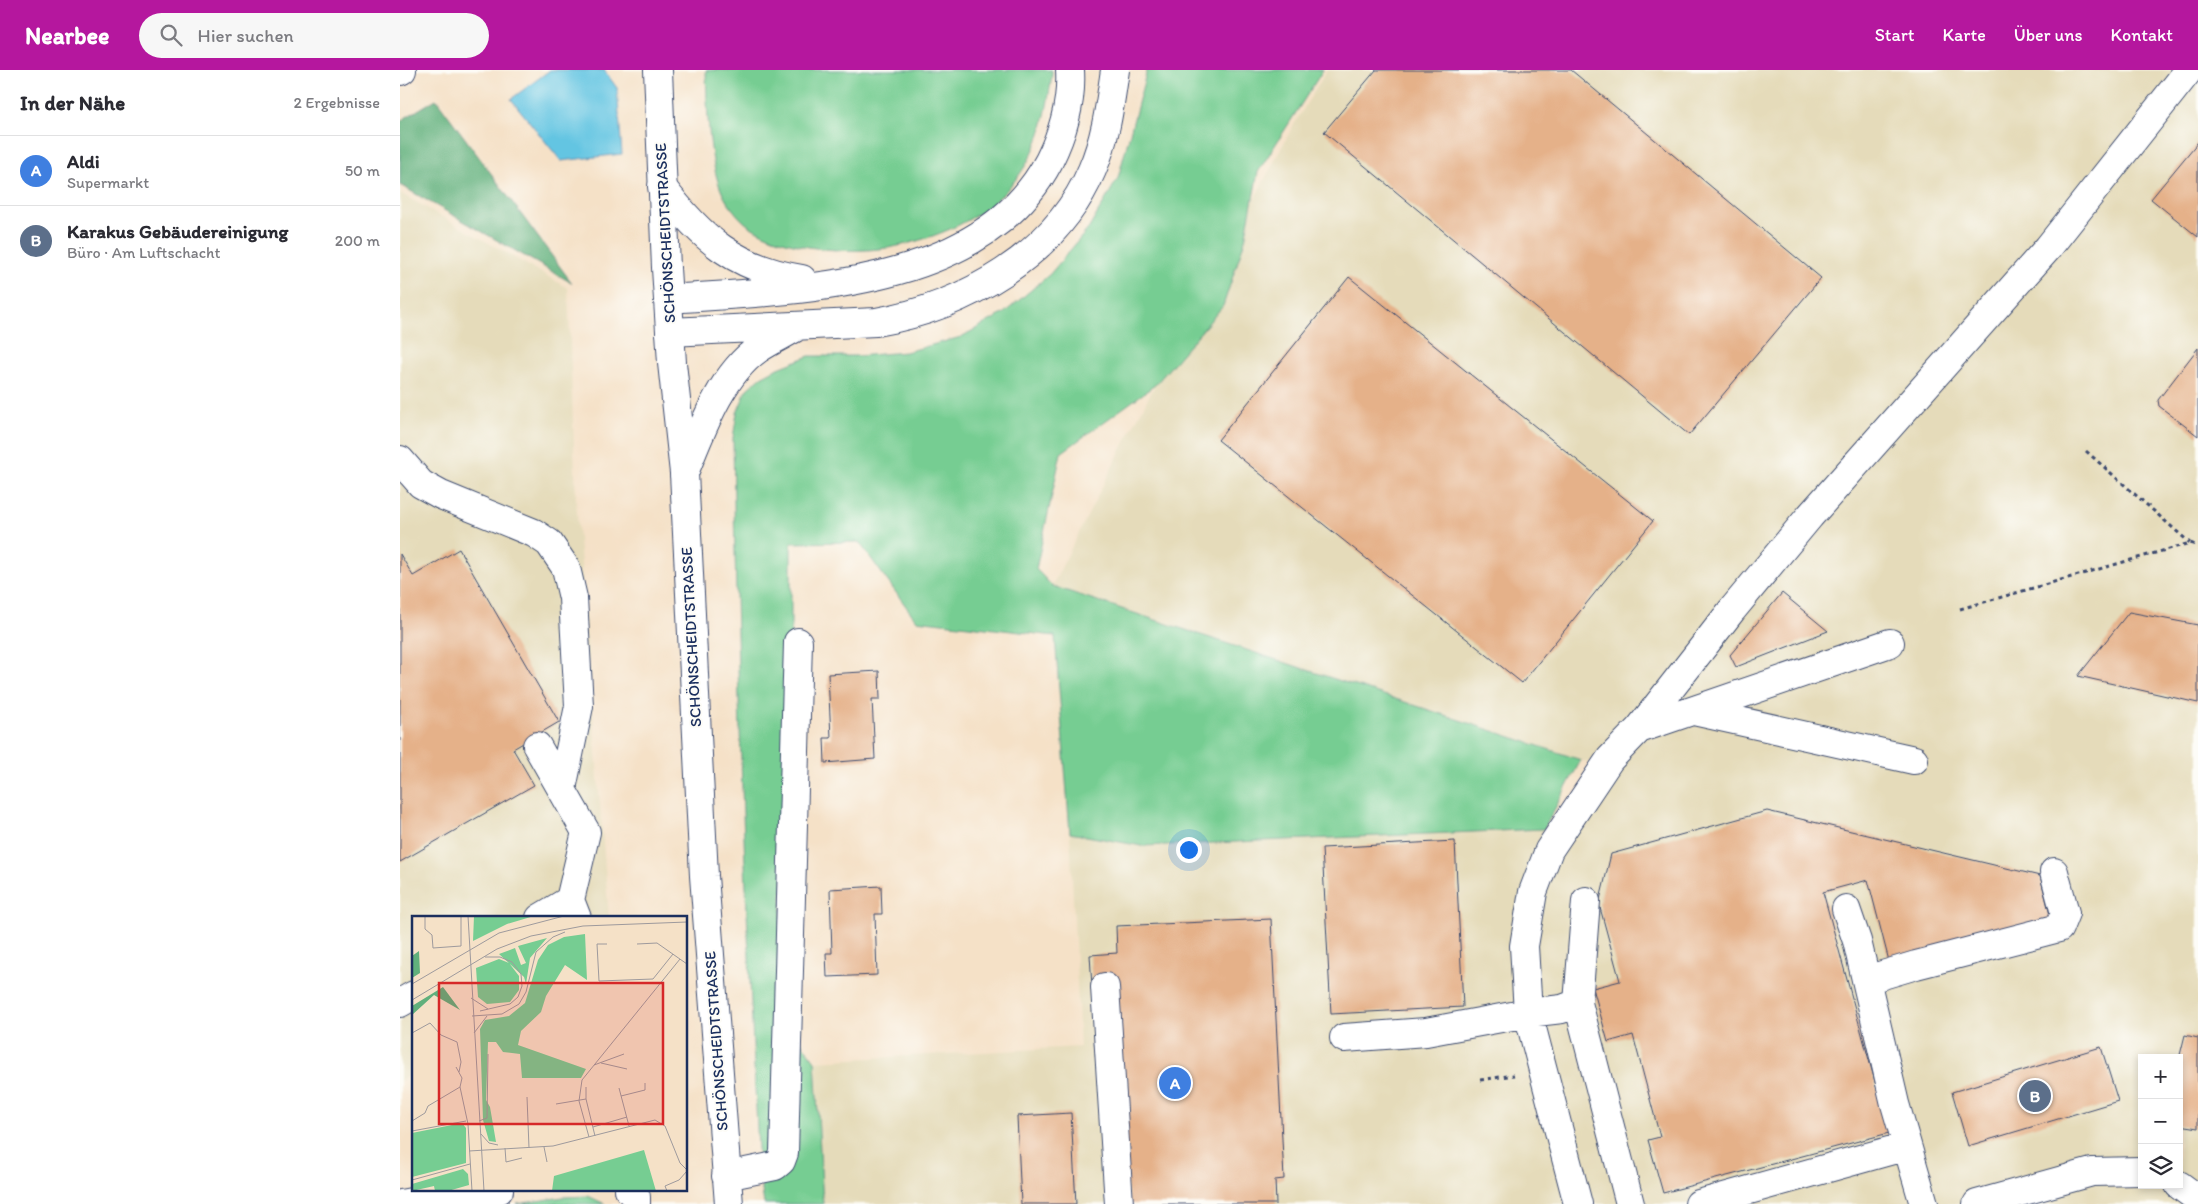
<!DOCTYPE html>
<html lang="de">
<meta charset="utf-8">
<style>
body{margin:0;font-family:Itim,sans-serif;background:#f7f7f7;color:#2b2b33}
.controls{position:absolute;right:15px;bottom:15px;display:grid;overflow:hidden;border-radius:0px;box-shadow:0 2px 8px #0003}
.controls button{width:45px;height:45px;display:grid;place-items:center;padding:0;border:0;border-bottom:1px solid #e1e1e2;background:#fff;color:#2b2b33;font:25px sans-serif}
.you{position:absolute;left:788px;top:779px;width:18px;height:18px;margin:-12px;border:4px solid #fff;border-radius:50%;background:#1a73e8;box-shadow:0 0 0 8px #1a73e833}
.badge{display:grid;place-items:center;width:32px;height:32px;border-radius:50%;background:#b5179e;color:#fff;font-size:16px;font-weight:700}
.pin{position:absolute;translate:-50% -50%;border:2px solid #fff;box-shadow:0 1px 5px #0006}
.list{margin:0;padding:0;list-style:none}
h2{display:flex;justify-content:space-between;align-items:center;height:65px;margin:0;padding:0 20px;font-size:21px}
h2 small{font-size:16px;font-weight:400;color:#7c7c81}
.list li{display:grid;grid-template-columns:32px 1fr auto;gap:15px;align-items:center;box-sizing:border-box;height:70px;padding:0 20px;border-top:1px solid #e1e1e2}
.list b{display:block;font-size:19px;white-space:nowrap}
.list p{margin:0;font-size:16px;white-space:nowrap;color:#7c7c81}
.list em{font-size:16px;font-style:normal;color:#7c7c81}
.icon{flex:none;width:28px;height:28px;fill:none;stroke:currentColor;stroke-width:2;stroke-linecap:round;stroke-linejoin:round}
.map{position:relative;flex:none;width:1798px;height:1134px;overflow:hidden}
header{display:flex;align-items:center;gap:30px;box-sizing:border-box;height:70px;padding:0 25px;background:#b5179e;color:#fff}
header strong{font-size:24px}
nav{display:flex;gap:28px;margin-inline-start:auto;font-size:18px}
.search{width:350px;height:45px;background:#f7f7f7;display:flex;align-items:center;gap:12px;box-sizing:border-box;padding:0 18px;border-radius:28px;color:#7c7c81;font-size:19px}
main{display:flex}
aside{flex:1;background:#fff}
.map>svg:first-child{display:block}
.built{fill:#e5dbba;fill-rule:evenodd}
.green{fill:#76cd92;stroke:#487e78}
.forest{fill:#60b07c;stroke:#3e706d}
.water{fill:#64c5e2;stroke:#407aa0}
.building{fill:#e5b189}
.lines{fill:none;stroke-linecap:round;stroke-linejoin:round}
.minor-casing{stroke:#3c4a6e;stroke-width:30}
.highway-casing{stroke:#3c4a6e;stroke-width:30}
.path{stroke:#3c4a6e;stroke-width:3;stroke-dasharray:4 4;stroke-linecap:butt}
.minor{stroke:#fff;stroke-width:28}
.highway{stroke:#fff;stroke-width:28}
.labels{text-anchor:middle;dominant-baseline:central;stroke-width:4;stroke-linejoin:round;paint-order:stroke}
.street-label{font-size:16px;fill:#1b2f5e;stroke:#fdfcf7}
.inset-road{fill:none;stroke:#9e9a9d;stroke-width:1}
.view{fill:#d62828;fill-opacity:0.15;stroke:#d62828;stroke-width:2.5}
.inset-edge{fill:none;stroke:#1b2f5e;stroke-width:2.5}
</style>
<header>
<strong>Nearbee</strong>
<div class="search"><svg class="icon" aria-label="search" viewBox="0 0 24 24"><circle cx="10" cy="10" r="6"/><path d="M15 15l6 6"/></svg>Hier suchen</div>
<nav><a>Start</a><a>Karte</a><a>Über uns</a><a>Kontakt</a></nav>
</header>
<main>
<aside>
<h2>In der Nähe<small>2 Ergebnisse</small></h2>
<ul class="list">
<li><span class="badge" style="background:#3f7fe0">A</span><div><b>Aldi</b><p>Supermarkt</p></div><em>50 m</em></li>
<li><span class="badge" style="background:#5c6f8a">B</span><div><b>Karakus Gebäudereinigung</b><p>Büro · Am Luftschacht</p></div><em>200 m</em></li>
</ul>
</aside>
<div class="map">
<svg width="1798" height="1134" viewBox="0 0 1798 1134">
<rect width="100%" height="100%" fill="#fdfcf7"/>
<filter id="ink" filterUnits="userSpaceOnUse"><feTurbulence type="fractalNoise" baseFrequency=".02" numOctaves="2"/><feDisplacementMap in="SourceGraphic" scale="10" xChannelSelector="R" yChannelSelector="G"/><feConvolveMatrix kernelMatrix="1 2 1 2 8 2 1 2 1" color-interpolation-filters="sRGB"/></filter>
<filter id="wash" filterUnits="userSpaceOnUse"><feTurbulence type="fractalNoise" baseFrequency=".0096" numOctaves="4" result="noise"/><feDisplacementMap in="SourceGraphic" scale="20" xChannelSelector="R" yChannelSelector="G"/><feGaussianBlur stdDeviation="1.12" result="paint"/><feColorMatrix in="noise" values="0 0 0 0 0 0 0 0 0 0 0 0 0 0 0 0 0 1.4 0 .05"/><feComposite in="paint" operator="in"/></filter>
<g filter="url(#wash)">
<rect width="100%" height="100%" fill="#f5e1c7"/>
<path class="built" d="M 927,0 L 1798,0 L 1798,1134 L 423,1134 L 415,991 L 680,977 L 670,763 L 742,776 L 1144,759 L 1164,766 L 1209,699 L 652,516 L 730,362 L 892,58 ZM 1742,988 L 1779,988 L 1779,1115 L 1742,1115 Z
M 0,123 L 168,218 L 176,431 L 209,848 L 14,848 L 14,1003 L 0,1011 Z"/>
<path class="green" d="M 306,0 L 652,0 L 652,5 C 645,52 639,86 605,122 C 579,149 542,165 506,174 C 464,186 385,182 348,155 C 340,149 332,139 326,130 C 308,101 307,34 306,0 Z
M 747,0 L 923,0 L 858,102 L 845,170 L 823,236 L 755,315 L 661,383 L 636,499 L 652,516 L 1181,690 L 1144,759 L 742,776 L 670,763 L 655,566 L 516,550 L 459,472 L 391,473 L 391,560 L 378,941 L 415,991 L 423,1134 L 364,1134 L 359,1099 C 347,856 336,612 333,368 L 337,343 L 347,319 L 361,307 L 376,299 L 409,286 L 456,286 L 506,282 L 561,267 L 604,243 L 650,204 L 689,158 L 718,108 Z
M 188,1126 L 205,1134 L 117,1134 L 163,1127 Z"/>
<path class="forest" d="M 36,29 L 172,213 L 0,115 L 0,51 Z"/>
<path class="water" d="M 150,0 L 204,0 L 217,18 L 222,84 L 161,91 L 111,29 Z"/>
<g id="blocks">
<path class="building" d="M 976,0 L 1171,0 L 1421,208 L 1289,365 L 924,62 Z
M 1798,72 L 1798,167 L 1751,129 Z
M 949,207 L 1253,451 L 1122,613 L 818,370 Z
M 1798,278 L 1798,366 L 1759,336 L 1758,330 Z
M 59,479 L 159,652 L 113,679 L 134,715 L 0,792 L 0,484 L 13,506 Z
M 1382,523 L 1428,561 L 1336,597 L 1330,585 Z
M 1729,542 L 1798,555 L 1798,633 L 1678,606 Z
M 479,601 L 480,629 L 472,629 L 475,689 L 425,693 L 424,668 L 431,668 L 428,604 Z
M 1367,741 L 1640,806 L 1651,849 L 1489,891 L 1468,810 L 1423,822 L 1489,1063 L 1263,1123 L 1248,1070 L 1260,1067 L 1233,965 L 1208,972 L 1193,918 L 1220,911 L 1199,834 L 1211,784 Z
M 1055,771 L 1063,937 L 931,944 L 922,778 Z
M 481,816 L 482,844 L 475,844 L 477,905 L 427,907 L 426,883 L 432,883 L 430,819 Z
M 871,849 L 884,1109 L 875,1110 L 876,1134 L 730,1134 L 692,917 L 690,885 L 717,883 L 716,856 Z
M 1785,965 L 1798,968 L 1798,1058 L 1779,1055 L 1779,989 Z
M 1701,977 L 1718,1031 L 1568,1076 L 1552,1022 Z
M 671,1043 L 676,1134 L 621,1134 L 617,1046 Z"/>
</g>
</g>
<g filter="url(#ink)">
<use href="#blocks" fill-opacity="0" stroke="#3c4a6e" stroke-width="1"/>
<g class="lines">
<defs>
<path id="minor" d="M 258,0 L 266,198 L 272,293 L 284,403 L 304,806 L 329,1134
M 0,390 L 21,414 L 41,425 L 134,463 L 149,473 L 166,498 L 173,528 L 179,636 L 162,719
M 1294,641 L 1514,690
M 1239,659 L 1490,573
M 137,676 L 186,762 L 170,830 L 177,848
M 1446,839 L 1457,871 L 1495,1034 L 1524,1134
M 140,848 L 170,830
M 1466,910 L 1516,895 L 1659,858 L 1665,843 L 1654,802
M 705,917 L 719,1134
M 0,933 L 14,925
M 1178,933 L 1230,1134
M 944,968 L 1026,962 L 1128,943 L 1162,939 L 1178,933 L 1186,831
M 326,1106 L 375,1096 L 381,1091 L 384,1083 L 398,572
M 1779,1115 L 1798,1129
M 229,1120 L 236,1127 L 236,1134
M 1,1134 L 49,1125 L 99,1120
M 1178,1134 L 1128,943 L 1124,876 L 1133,822 L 1149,780 L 1210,689 L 1239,659 L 1332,540 L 1410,446 L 1648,178 L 1789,0
M 1299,1134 L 1507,1076
M 1577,1134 L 1692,1102 L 1742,1101"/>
<path id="highway" d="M 0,1 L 2,0
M 262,117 C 301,168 336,199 402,209
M 268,229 C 393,220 582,220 649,91 C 663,63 672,32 670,0
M 270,262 L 476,252 C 564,237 656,185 692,100 C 706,68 710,34 715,0
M 284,403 C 301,362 320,306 358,279 C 370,271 383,265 395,258"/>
</defs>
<use href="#minor" class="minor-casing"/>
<use href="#highway" class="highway-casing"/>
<path class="path" d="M 1686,381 L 1790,473
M 1560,539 L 1790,473 L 1798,476
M 1080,1010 L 1114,1005"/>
<use href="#minor" class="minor"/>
<use href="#highway" class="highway"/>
</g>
</g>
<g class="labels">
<g class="street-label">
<text transform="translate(265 163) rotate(-93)">SCHÖNSCHEIDTSTRASSE</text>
<text transform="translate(291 567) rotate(-93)">SCHÖNSCHEIDTSTRASSE</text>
<text transform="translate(316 971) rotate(-94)">SCHÖNSCHEIDTSTRASSE</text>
</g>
</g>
<g transform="translate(12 846)">
<rect width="275" height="275" fill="#f5e1c7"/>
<path d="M 62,0 L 122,0 L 95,8 L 61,25 ZM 173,18 L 175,64 L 153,49 L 134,80 L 129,96 L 109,115 L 106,129 L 174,153 L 169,162 L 110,162 L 108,138 L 91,136 L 84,126 L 76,126 L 74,184 L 78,191 L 84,226 L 77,225 L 71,204 L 68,113 L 73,104 L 97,100 L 113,87 L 126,44 L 136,29 L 152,21 ZM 135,22 L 118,42 L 114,68 L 112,61 L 87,38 L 103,32 L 109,49 L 114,47 L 106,30 ZM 87,43 L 97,47 L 107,60 L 107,74 L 98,86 L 75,88 L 66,81 L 64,52 ZM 50,207 L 54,212 L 54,247 L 0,261 L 0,217 ZM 232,234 L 244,275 L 140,275 L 142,260 ZM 51,253 L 56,258 L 57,269 L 36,275 L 23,275 L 22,270 L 0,275 L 0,268 Z" fill="#76cd92"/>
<path d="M 7,35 L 8,57 L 0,62 L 0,40 ZM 31,71 L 48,94 L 22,79 L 0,99 L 0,90 Z" fill="#60b07c"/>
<path class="inset-road" d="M 13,0 L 13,13 L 20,19 L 21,32 L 49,30 L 49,0M 56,0 L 72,275M 195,28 L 185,28 L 187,65 L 241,63 L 261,38M 225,28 L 245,27 L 275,48M 0,68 L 87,17 L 152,0M 59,82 L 76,93M 0,84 L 85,33 L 119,20 L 171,10 L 275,6M 68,95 L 98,88 L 106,81 L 110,70 L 109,58 L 100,46 L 88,41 L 73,41M 60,100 L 90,98 L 107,88 L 114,76 L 124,36 L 141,21 L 153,16M 0,117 L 18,107 L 29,119 L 45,126 L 49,146 L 47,156M 62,117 L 75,100M 189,147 L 215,153M 182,149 L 212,138M 44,151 L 50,162 L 48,171 L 56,208 L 60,275M 207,172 L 217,210M 209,180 L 233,174 L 233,167M 115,181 L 117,232M 174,183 L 183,220M 144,188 L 174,183 L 174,171M 0,205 L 13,197 L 16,190 L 48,171M 67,205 L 75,202 L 76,138M 181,211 L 215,201M 0,215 L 54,205M 69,218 L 77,227 L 86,229M 177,221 L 167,185 L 170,164 L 268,43M 132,231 L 135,246M 93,232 L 94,246 L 110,242M 57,235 L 141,230 L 243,204 L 253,210 L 268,247 L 275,254M 0,264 L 58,248M 255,275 L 253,270 L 267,264 L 275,255"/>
<path class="view" d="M 27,67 L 251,67 L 251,208 L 27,208 Z"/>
<rect width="275" height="275" class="inset-edge"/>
</g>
</svg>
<div class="controls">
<button>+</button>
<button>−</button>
<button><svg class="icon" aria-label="layers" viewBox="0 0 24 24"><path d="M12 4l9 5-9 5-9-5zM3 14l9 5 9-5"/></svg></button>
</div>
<div class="you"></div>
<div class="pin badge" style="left:775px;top:1013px;background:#3f7fe0">A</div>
<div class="pin badge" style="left:1635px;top:1026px;background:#5c6f8a">B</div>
</div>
</main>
